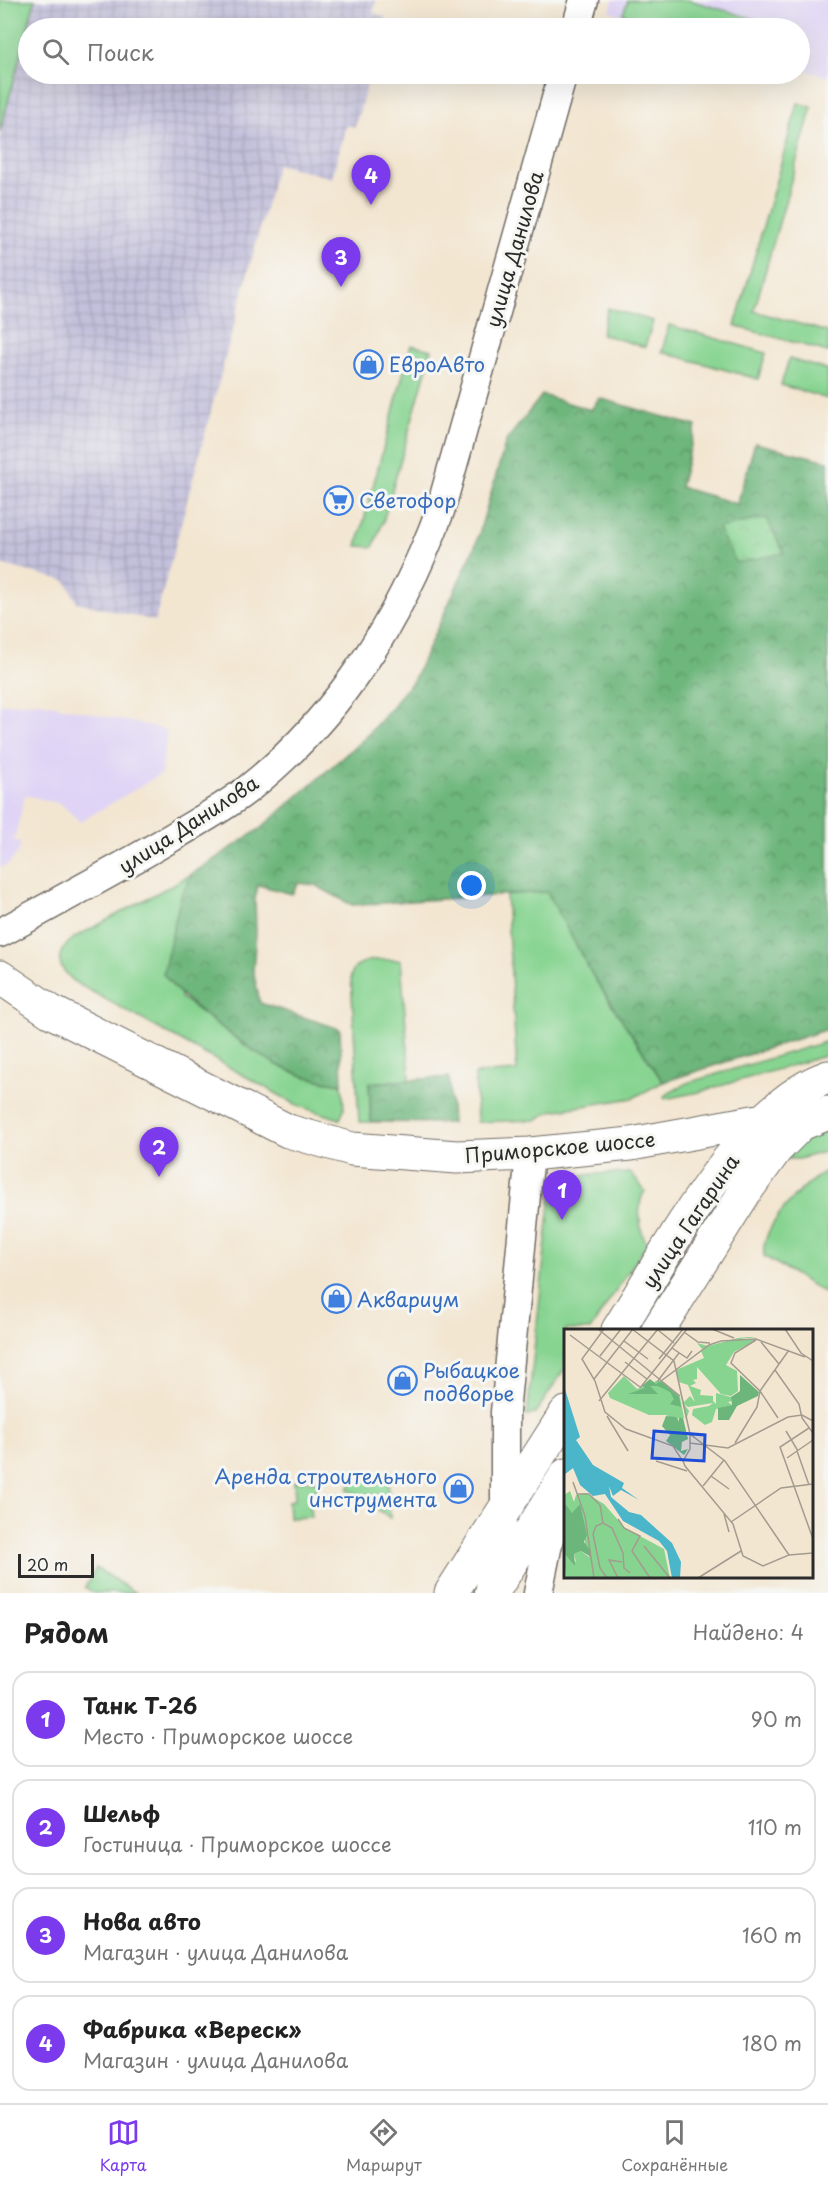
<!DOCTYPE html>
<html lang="ru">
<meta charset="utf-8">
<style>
body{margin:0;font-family:"Playpen Sans",sans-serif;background:#f2f2f2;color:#222}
.scale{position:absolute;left:18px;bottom:15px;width:76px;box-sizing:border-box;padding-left:6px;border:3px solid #2b2b2b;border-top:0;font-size:16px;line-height:21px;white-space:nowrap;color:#2b2b2b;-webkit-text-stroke:4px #f6f6f2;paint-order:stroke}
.you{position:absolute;left:472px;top:886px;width:21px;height:21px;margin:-15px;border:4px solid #fff;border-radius:50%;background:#1a73e8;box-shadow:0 0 0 9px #1a73e833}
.badge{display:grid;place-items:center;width:39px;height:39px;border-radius:50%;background:#7c3aed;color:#fff;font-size:20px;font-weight:700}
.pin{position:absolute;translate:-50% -50px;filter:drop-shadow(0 2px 3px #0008)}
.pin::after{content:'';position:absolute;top:32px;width:21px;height:18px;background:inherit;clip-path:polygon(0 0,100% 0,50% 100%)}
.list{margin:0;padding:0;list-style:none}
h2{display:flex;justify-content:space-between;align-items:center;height:78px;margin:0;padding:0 24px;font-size:26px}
h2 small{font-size:20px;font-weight:400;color:#767676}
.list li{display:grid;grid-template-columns:39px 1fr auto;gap:18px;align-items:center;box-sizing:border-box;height:96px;margin:0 12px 12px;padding:0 12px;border:2px solid #e0e0e0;border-radius:18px}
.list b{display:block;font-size:22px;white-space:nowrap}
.list p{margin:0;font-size:20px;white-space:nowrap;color:#767676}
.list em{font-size:20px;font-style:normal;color:#767676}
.icon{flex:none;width:33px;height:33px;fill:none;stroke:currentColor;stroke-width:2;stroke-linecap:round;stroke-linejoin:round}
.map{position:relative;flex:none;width:828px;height:1593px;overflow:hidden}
.search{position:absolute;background:#fff;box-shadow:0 6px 24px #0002;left:18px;right:18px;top:18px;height:66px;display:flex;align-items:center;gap:15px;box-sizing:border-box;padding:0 21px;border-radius:33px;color:#767676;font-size:22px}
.sheet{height:510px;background:#fff}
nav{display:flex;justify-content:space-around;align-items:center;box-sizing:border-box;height:84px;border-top:2px solid #e0e0e0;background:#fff;font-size:16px;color:#767676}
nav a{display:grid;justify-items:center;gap:3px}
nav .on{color:#7c3aed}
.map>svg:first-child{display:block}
.built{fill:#dfd4f5}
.industrial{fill:url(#industrial-grid)}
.green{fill:#87d491;stroke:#59805e;stroke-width:1.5}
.forest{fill:url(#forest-crowns);stroke:#4c7053;stroke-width:1.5}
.park{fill:url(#park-crowns);stroke:#59805e;stroke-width:1.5}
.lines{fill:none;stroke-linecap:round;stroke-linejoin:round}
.minor-casing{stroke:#716c65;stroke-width:31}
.major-casing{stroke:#716c65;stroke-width:35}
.minor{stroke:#fff;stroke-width:28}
.major{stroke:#fff;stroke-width:33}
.labels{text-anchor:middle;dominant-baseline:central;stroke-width:6;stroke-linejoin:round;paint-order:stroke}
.street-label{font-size:20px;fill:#2b2b2b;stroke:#f6f6f2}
.shop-label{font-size:20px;fill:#366cbe;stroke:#f6f6f2;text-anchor:start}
.inset-road{fill:none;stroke:#a39b8f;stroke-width:1.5}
.view{fill:#1d4ed8;fill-opacity:0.15;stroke:#1d4ed8;stroke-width:3}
.inset-edge{fill:none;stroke:#2b2b2b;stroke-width:3}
</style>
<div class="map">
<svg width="828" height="1593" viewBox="0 0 828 1593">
<defs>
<pattern id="industrial-grid" width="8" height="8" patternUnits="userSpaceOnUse" patternTransform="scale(1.5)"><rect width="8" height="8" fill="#c3c0db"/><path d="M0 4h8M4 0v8" fill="none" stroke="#a8a5bc"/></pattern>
<pattern id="forest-crowns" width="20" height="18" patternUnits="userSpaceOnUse" patternTransform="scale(1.5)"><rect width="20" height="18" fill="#6db67b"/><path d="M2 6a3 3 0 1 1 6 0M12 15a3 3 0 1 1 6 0" fill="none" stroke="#5a9465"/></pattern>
<pattern id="park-crowns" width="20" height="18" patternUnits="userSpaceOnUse" patternTransform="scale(1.5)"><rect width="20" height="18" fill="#87d491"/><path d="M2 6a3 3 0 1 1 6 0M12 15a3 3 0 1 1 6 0" fill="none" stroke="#75b67d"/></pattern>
</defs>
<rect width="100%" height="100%" fill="#f6f6f2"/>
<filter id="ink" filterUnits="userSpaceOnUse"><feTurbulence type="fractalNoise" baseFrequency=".0167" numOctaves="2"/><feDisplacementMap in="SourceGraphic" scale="12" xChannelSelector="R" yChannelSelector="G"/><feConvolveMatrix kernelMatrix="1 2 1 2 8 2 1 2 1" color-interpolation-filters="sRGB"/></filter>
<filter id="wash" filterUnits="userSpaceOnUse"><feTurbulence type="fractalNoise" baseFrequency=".008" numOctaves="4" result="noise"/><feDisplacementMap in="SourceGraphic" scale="24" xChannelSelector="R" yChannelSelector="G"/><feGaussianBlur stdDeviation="1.35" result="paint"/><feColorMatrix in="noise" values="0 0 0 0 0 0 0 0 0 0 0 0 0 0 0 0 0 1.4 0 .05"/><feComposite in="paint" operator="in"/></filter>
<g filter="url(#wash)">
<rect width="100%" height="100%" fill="#f3e6d1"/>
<path class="built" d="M 613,0 L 828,0 L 828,77 L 800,69 L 800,28 L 658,28 L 610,11 Z
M 40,702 L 167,730 L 161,774 L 80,822 L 61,804 L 25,795 L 14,841 L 21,842 L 18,852 L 9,864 L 0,868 L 0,704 Z"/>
<path class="industrial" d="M 0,0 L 376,0 L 373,13 L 385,17 L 382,28 L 28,28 L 28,74 L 370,74 L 355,127 L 346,125 L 332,178 L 277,164 L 155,621 L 77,602 L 66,581 L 0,564 Z"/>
<path class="green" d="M 0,0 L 35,0 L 0,132 Z
M 628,0 L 689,0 L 772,24 L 771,28 L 658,28 L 623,14 Z
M 798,103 L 812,107 L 754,311 L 828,332 L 828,352 L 735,326 Z
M 608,308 L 653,321 L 645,347 L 601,334 Z
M 669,325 L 766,353 L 758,379 L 662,352 Z
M 411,345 L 432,350 L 383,522 L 373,547 L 357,546 Z
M 789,359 L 828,370 L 828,399 L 781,385 Z
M 192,874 C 171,917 178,952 181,998 C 237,1037 272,1076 342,1084 L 344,1109 L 340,1119 L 299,1106 L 76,983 C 57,967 52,955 74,938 Z
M 547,891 L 593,976 L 663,1082 L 633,1098 L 551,1111 L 536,1120 L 477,1122 L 475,1074 L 517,1071 L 506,894 Z
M 401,960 L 410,1080 L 369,1083 L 371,1122 L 359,1122 L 351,975 C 357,956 383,960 401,960 Z
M 828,1041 L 828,1055 L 699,1092 L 665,1099 L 664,1096 L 687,1083 Z
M 828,1130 L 828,1151 L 799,1159 L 788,1159 L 801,1138 Z
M 828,1170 L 828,1295 L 764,1256 C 760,1226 803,1184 828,1170 Z
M 631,1173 L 645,1191 C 636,1203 639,1231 647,1244 L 590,1330 L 566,1330 L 565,1368 L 535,1414 L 527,1416 L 551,1195 C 570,1169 602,1174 631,1173 Z
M 388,1478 L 390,1518 L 348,1489 L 353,1480 Z
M 317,1480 L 318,1503 L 310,1504 L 311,1517 L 289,1518 L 288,1501 L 295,1500 L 294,1481 Z
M 96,1568 L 136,1593 L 94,1593 L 85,1587 Z"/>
<path class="forest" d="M 542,395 L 591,410 L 599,398 L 696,426 L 680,487 L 737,504 L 755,443 L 828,461 L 828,1029 L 663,1082 L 593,976 L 547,892 L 352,905 L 315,885 L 299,883 L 292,894 L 258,885 L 255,899 L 256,933 L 253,970 L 260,1003 L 340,1029 L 342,1084 C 289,1078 262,1058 220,1026 C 197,1008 181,998 163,974 L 181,895 L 192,874 L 261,828 L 366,737 L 413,681 L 476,544 L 506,441 Z
M 449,1077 L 452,1123 L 371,1122 L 369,1083 Z"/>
<path class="park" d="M 766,518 L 784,553 L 736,563 L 718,528 Z"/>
</g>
<g filter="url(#ink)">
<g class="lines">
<defs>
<path id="minor" d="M 576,28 L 584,0
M 0,933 C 57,902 115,871 171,838 C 197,822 224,808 248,789 C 340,716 399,620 440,511 L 563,74
M 489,1593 L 505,1507 L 505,1412 L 530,1154
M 538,1593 L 549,1539 L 565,1491"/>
<path id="major" d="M 0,977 L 50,1011 L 288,1131 L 352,1149 L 457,1157 L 530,1154 L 631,1144 L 764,1120 L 801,1124
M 618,1330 C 666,1255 741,1107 828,1077
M 658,1330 L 745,1192 L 776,1149 L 801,1124 L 828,1113
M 451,1593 L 566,1413
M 492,1593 L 566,1475"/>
</defs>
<use href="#minor" class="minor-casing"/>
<use href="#major" class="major-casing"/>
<use href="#minor" class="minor"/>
<use href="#major" class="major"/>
</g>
</g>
<defs>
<symbol id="shop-ring" viewBox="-11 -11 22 22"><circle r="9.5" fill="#f6f6f2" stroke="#3f7fe0" stroke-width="1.5"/><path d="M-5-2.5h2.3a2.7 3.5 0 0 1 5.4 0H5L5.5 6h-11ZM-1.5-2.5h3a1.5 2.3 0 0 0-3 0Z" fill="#3f7fe0"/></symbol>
<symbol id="supermarket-ring" viewBox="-11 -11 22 22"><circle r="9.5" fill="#f6f6f2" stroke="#3f7fe0" stroke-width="1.5"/><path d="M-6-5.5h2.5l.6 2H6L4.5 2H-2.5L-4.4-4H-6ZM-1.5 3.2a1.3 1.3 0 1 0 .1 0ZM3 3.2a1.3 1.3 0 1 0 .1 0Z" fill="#3f7fe0"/></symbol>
</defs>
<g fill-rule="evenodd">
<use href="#shop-ring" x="352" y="348" width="33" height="33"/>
<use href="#supermarket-ring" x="322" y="484" width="33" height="33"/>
<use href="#shop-ring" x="320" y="1282" width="33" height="33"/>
<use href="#shop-ring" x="386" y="1364" width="33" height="33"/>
<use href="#shop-ring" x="442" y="1472" width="33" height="33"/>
</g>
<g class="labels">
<g class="street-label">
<text transform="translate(514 249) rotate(-74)">улица Данилова</text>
<text transform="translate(188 824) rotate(-33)">улица Данилова</text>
<text transform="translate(560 1147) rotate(-5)">Приморское шоссе</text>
<text transform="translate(690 1221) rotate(-56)">улица Гагарина</text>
</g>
<g class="shop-label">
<text x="389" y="364">ЕвроАвто</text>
<text x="359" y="500">Светофор</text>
<text x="357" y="1299">Аквариум</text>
<text x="423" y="1370">Рыбацкое<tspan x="423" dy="23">подворье</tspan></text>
<text x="437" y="1476" text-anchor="end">Аренда строительного<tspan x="437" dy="23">инструмента</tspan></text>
</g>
</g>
<g transform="translate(564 1329)">
<rect width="249" height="249" fill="#f3e6d1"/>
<path d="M 174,9 L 185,8 L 193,9 L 176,9 L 192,11 L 170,23 L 162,36 L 173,42 L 174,62 L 167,67 L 157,65 L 133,38 L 133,50 L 129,51 L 132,54 L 126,57 L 137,61 L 136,66 L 149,67 L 149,72 L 152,75 L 152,64 L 167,68 L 168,72 L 164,73 L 168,76 L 152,80 L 148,93 L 141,96 L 128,86 L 129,80 L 145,77 L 149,74 L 124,78 L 120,75 L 125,82 L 122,91 L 116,61 L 120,73 L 126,67 L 131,73 L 124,56 L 115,53 L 112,41 L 140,29 L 137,22 L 143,18 L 138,20 L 133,14 L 144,17 ZM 60,47 L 73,60 L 95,51 L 116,68 L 121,94 L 120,89 L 114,89 L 115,93 L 102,86 L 85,86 L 46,69 L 44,64 ZM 6,162 L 10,173 L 12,166 L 22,164 L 40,175 L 61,199 L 100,220 L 106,249 L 2,249 L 0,224 L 12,233 L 10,225 L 17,222 L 25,228 L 26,221 L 21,218 L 21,207 L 11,181 L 8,184 L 1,179 L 0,166 Z" fill="#87d491"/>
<path d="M 176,46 L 195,63 L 194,67 L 173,77 L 165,91 L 154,91 L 154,79 L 168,76 L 167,68 L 176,62 ZM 86,50 L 92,55 L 97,52 L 115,67 L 117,78 L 106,75 L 110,70 L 106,63 L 94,57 L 86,57 L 94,65 L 64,65 L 81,59 L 78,57 ZM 102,87 L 112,88 L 115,93 L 115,89 L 119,89 L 124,110 L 118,113 L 117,122 L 124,120 L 120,126 L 102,112 L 106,106 L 98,97 ZM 0,173 L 8,184 L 16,175 L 23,206 L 20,213 L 26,221 L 27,228 L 17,222 L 10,225 L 11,237 L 0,224 Z" fill="#6db67b"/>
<path d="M 0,57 L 16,108 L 12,111 L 29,136 L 60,154 L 58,159 L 75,171 L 57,161 L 49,167 L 45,157 L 47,168 L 65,183 L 77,186 L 108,214 L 117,233 L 116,249 L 108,249 L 103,222 L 95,212 L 59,192 L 41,165 L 29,167 L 16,156 L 9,139 L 0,146 Z" fill="#4bb5c9"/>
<path class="inset-road" d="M 34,0 L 116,67M 40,0 L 18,30 L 31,52 L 41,83 L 62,100 L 109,117 L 118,131M 68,0 L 110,32 L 126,105 L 161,132 L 225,226 L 199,237 L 179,227 L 169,195 L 121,137 L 119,132 L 126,120 L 126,105M 148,0 L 170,9M 221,0 L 237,24 L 249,32M 94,1 L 110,14M 120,3 L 134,13 L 146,14M 6,6 L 76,58M 192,11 L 171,24 L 167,34 L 196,62 L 214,89M 60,12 L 84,30M 197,13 L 215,35M 108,19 L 123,29 L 128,22M 36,27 L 57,0M 95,30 L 119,0M 61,33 L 83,50M 211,41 L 235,75 L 238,89 L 249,104M 30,50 L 69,0M 97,52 L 145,16 L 157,12 L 192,10 L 241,28M 93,53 L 115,24M 76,59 L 123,0M 35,72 L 94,0M 43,87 L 64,122M 245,99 L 216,118 L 249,210M 222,102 L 234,122M 126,114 L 164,119 L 224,88 L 238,86 L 249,92M 171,114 L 193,78 L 196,62 L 225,21M 233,122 L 245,156M 223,129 L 249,111M 92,132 L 123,142M 147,147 L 165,160M 9,153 L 21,187 L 30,249M 139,157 L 160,131M 14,165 L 25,165 L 36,176 L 39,194 L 48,199 L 59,224 L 60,239 L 66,244M 160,185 L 165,203M 54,190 L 60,199 L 76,207 L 68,222 L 86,249M 167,193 L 217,159 L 249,155M 39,194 L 32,197 L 29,205 L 36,239 L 43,249M 80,217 L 106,249M 225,226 L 249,224M 54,249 L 45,231 L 58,233M 134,249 L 177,222"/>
<path class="view" d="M 90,102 L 141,106 L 140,132 L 88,129 Z"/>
<rect width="249" height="249" class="inset-edge"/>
</g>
</svg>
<div class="scale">20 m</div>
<div class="you"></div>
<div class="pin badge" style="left:562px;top:1220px">1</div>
<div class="pin badge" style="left:159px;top:1177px">2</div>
<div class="pin badge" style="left:341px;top:287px">3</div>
<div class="pin badge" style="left:371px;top:205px">4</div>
<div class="search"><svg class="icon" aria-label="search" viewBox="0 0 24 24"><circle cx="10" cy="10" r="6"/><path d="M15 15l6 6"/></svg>Поиск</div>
</div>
<section class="sheet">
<h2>Рядом<small>Найдено: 4</small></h2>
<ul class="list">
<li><span class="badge">1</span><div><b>Танк Т-26</b><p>Место · Приморское шоссе</p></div><em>90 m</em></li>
<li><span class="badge">2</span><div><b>Шельф</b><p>Гостиница · Приморское шоссе</p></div><em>110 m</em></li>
<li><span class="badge">3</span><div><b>Нова авто</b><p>Магазин · улица Данилова</p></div><em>160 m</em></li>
<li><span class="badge">4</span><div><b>Фабрика «Вереск»</b><p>Магазин · улица Данилова</p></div><em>180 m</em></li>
</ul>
</section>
<nav>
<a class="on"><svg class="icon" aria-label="map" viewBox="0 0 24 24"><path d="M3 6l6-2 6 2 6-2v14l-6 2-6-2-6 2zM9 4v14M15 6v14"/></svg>Карта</a>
<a><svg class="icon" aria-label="directions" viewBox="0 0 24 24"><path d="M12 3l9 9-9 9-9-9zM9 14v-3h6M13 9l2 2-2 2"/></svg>Маршрут</a>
<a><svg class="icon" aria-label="saved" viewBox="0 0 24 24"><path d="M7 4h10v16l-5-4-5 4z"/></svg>Сохранённые</a>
</nav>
